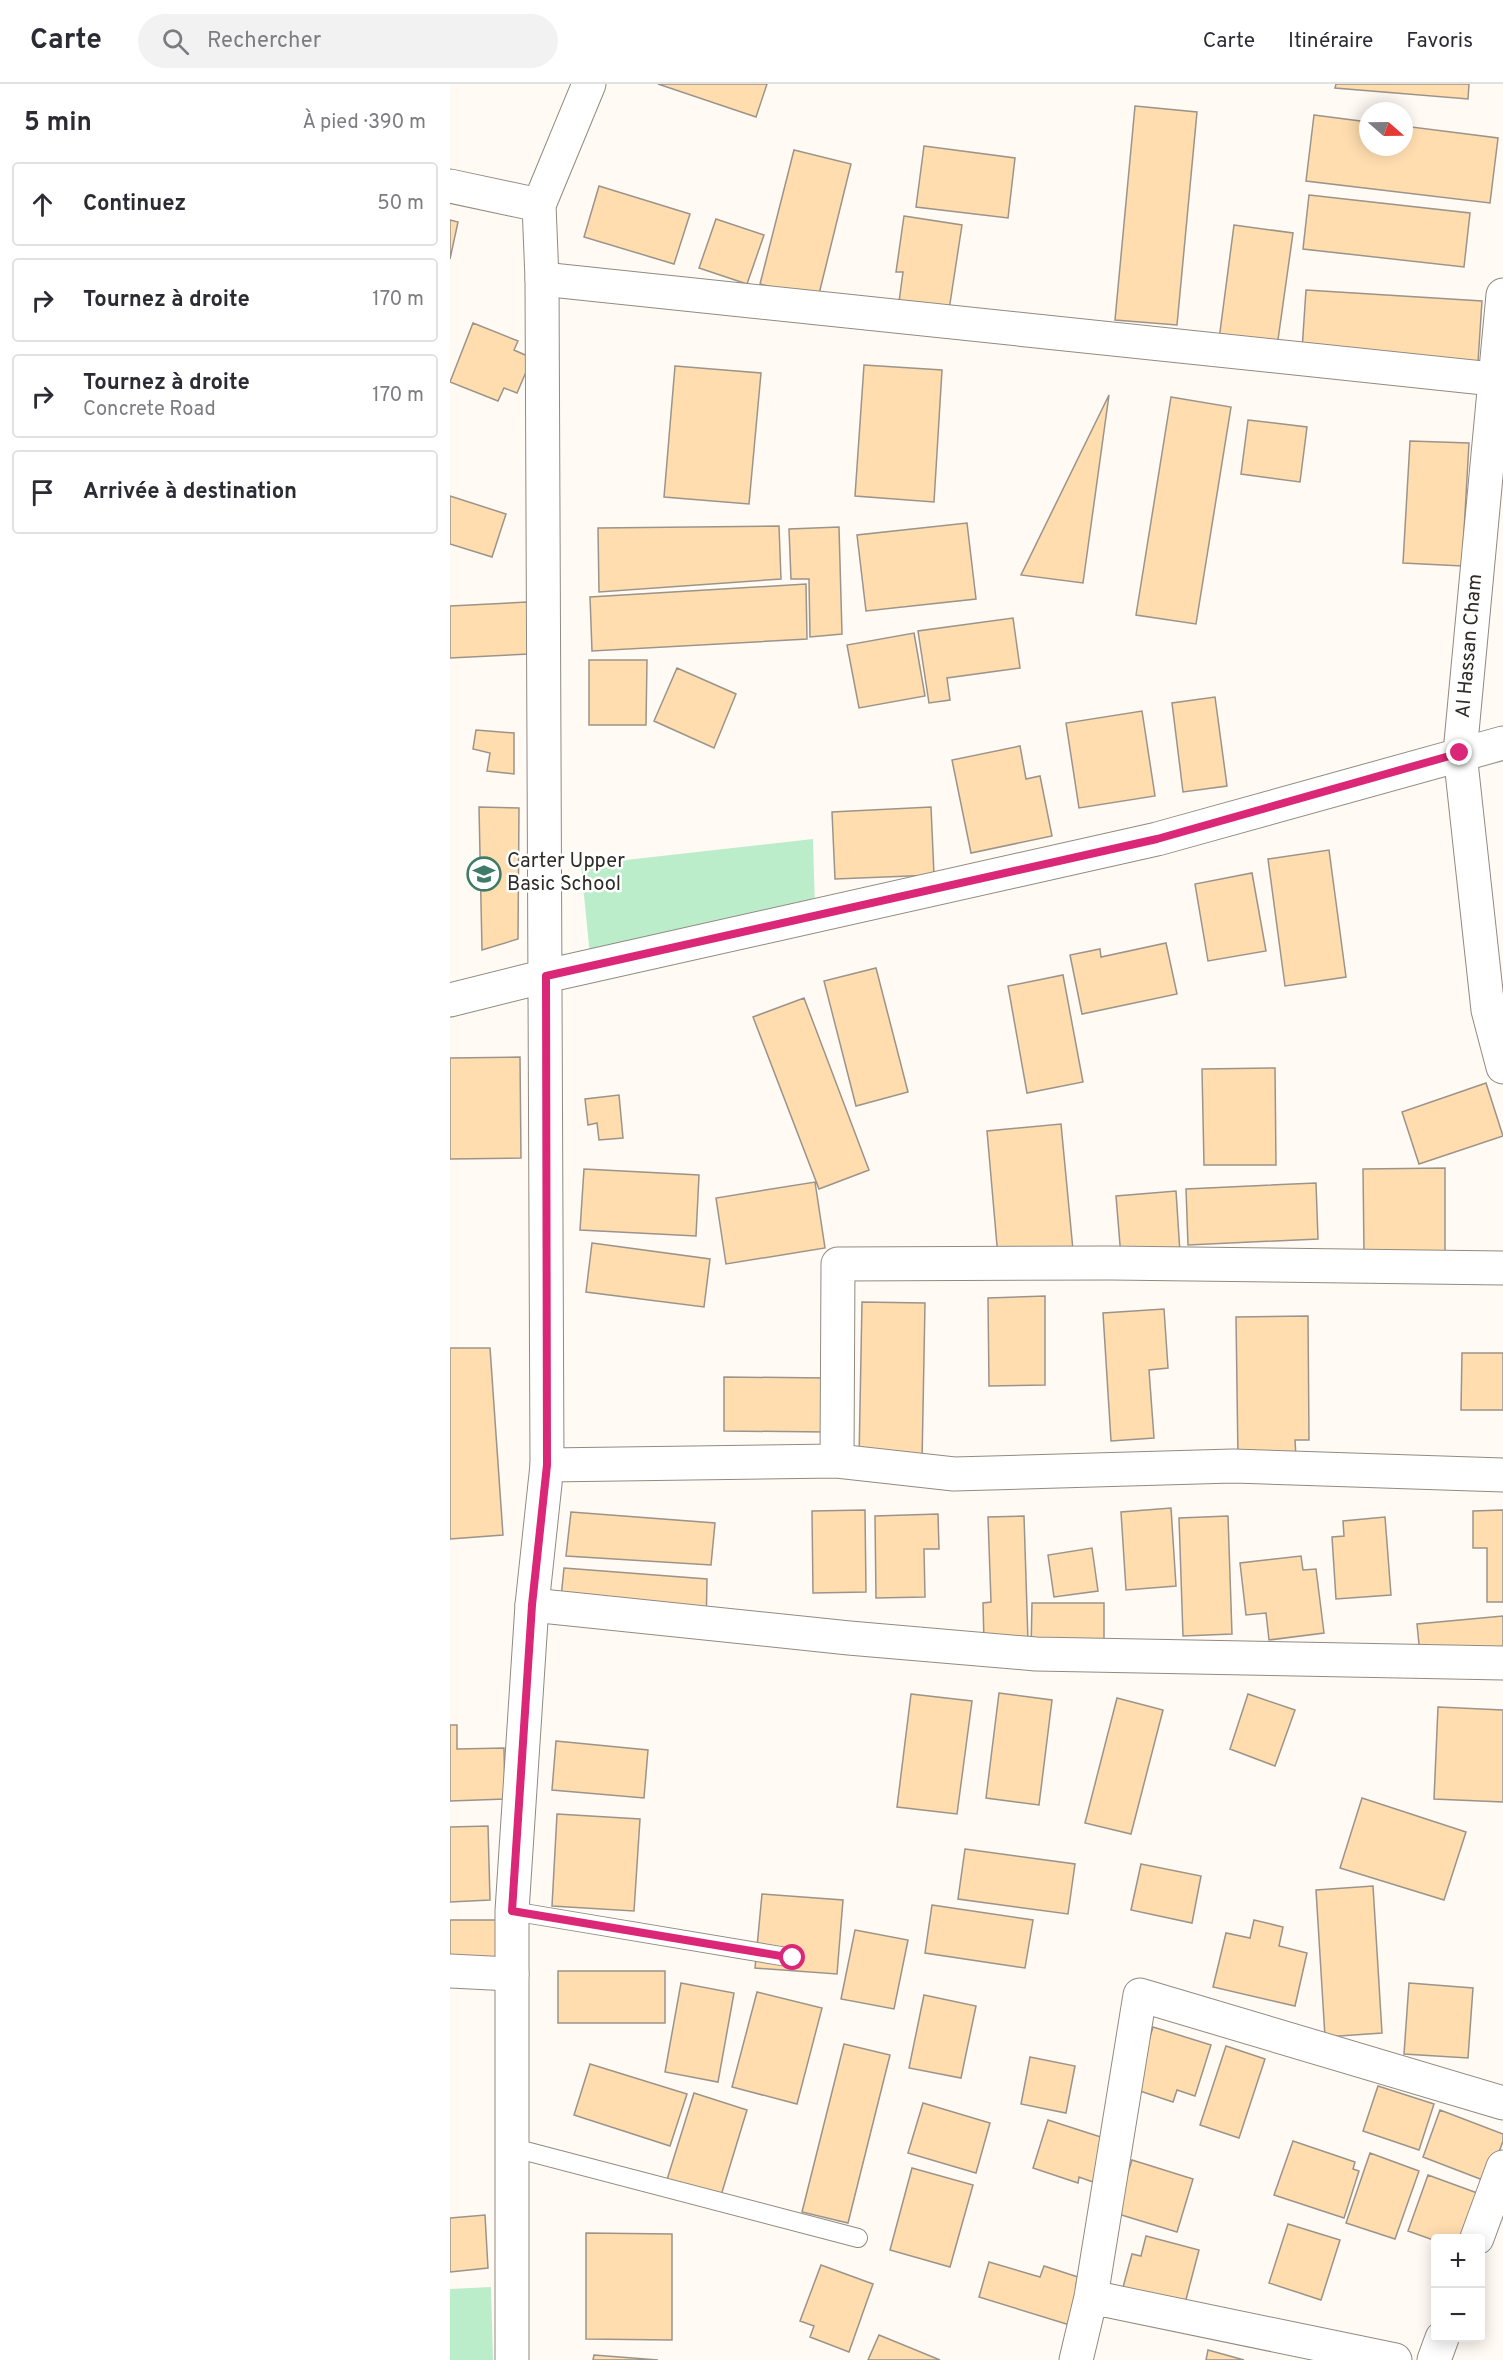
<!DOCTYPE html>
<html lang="fr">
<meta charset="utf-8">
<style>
body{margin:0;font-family:Overpass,sans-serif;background:#f2f2f3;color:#2b2b33}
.controls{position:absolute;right:18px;bottom:18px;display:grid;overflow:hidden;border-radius:6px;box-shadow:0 3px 15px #0003}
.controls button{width:54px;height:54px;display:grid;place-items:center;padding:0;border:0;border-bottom:2px solid #e1e1e2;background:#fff;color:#2b2b33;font:30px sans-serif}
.compass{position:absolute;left:909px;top:18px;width:54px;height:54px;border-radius:50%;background:#fff;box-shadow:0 3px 15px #0003;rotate:110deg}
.stop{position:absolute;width:18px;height:18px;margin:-14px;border:4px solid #db2777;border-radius:50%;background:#fff}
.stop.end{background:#db2777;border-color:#fff;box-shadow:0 2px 6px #0008}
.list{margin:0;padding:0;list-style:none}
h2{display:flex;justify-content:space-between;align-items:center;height:78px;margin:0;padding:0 24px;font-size:26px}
h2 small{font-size:20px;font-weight:400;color:#7c7c81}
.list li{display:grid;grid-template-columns:39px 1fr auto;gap:18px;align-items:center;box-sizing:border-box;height:84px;margin:0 12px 12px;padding:0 12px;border:2px solid #e1e1e2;border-radius:6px}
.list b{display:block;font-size:22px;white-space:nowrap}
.list p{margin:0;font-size:20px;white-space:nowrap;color:#7c7c81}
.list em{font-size:20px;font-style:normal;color:#7c7c81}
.icon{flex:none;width:33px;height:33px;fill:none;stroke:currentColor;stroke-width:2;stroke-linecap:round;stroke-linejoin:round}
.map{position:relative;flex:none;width:1053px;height:2276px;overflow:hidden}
header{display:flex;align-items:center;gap:36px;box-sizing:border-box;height:84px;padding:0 30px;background:#fff;border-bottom:2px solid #e1e1e2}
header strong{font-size:28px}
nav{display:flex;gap:33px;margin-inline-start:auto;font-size:21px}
.search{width:420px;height:54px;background:#f2f2f3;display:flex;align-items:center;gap:15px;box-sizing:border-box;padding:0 21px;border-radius:33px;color:#7c7c81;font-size:22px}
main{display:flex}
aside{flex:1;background:#fff}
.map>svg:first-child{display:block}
.green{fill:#bcedca}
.building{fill:#ffddaf;stroke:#9c948a;stroke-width:1.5}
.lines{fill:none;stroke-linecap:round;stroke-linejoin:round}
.lane-casing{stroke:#918a80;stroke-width:20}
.street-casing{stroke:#918a80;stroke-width:35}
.secondary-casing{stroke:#918a80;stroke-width:35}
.lane{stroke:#fff;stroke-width:18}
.street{stroke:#fff;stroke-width:33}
.secondary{stroke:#fff;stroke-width:33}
.route{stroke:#db2777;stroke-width:8}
.labels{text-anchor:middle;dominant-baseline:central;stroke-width:5;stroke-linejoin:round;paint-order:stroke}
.street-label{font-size:20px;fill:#2f2c28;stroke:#fff}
.poi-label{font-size:20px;fill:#2f2c28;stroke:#fff;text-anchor:start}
</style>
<header>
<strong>Carte</strong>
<div class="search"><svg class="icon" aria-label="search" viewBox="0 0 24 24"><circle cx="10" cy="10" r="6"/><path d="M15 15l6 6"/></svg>Rechercher</div>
<nav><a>Carte</a><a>Itinéraire</a><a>Favoris</a></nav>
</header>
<main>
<aside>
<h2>5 min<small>À pied · 390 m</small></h2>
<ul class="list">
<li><svg class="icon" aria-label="ahead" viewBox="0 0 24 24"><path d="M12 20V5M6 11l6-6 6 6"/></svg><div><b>Continuez</b></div><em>50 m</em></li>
<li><svg class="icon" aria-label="right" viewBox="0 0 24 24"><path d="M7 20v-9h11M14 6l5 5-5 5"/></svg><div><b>Tournez à droite</b></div><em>170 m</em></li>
<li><svg class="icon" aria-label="right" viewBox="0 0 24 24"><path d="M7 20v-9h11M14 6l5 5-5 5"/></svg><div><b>Tournez à droite</b><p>Concrete Road</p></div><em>170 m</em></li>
<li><svg class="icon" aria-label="arrive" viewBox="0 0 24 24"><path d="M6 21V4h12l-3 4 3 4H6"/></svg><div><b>Arrivée à destination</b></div></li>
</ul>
</aside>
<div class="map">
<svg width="1053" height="2276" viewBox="0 0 1053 2276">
<rect width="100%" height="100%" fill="#fffaf3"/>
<path class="green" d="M 363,755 L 365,825 L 141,882 L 131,781 Z
M 41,2203 L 43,2276 L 0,2276 L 0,2205 Z"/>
<path class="building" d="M 208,0 L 317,0 L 306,33 Z
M 886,0 L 1019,0 L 1018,15 L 885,4 Z
M 685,22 L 747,28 L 727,241 L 665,236 Z
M 864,31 L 918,38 L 918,63 L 954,63 L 954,42 L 1048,54 L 1040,119 L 856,97 Z
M 474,62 L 565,74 L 558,134 L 466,123 Z
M 344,66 L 401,80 L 368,214 L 310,200 Z
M 149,102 L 240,130 L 224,180 L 134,153 Z
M 859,111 L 1020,129 L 1014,183 L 853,165 Z
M 454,132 L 512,141 L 499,226 L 449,218 L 453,188 L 446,188 Z
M 266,135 L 314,151 L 297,200 L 249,184 Z
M 0,136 L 8,138 L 0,175 Z
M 784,141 L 843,149 L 826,270 L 768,263 Z
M 856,206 L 1032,217 L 1028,278 L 852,266 Z
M 23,239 L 68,257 L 64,266 L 82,274 L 67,309 L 54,304 L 48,317 L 0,298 Z
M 414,281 L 492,286 L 484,418 L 405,412 Z
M 225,282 L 311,289 L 299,420 L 214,413 Z
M 659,311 L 633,499 L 571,491 Z
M 721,313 L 781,323 L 746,540 L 686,531 Z
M 798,336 L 857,343 L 850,398 L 791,390 Z
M 960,357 L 1019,359 L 1012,482 L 953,479 Z
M 0,412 L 56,430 L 42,473 L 0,460 Z
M 517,439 L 526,515 L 416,527 L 407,451 Z
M 329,442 L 331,495 L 149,508 L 148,444 Z
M 389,443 L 392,550 L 360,553 L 359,495 L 341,495 L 339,445 Z
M 356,500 L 357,555 L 142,567 L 140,513 Z
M 77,518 L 79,570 L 0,574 L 0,522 Z
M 563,534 L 570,584 L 497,594 L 500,616 L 479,619 L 468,547 Z
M 464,549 L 475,612 L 409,624 L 397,561 Z
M 139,576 L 197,576 L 196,641 L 139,641 Z
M 227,584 L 286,610 L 264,664 L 204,637 Z
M 765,613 L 777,702 L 733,708 L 722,619 Z
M 692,627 L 705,712 L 629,724 L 616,639 Z
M 26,646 L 64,649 L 64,690 L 37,687 L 40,669 L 23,665 Z
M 570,662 L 576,695 L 590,692 L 602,752 L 521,769 L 502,676 Z
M 29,723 L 69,724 L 68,855 L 32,866 Z
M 481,723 L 484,791 L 385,795 L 382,728 Z
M 879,766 L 896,893 L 835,902 L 818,775 Z
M 802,789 L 816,867 L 758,877 L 745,800 Z
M 716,859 L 727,910 L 632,930 L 620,871 L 650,865 L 651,873 Z
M 426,884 L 458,1008 L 406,1022 L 374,897 Z
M 613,891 L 633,998 L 577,1009 L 558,902 Z
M 354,914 L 419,1086 L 369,1105 L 303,933 Z
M 70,973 L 71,1074 L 0,1075 L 0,974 Z
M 825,984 L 826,1081 L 754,1081 L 752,985 Z
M 1036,999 L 1053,1052 L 969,1080 L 952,1028 Z
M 169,1011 L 173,1054 L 149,1056 L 147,1039 L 138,1041 L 135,1015 Z
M 611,1040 L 623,1166 L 548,1173 L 537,1047 Z
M 995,1084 L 995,1169 L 914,1169 L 913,1085 Z
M 134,1085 L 249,1091 L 246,1152 L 130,1146 Z
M 365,1098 L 375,1164 L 276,1180 L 266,1114 Z
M 866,1099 L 868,1155 L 738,1161 L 736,1105 Z
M 726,1107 L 730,1169 L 671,1173 L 666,1112 Z
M 142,1159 L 260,1175 L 254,1223 L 136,1208 Z
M 595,1212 L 595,1301 L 539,1302 L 538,1214 Z
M 412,1218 L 475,1219 L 472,1378 L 409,1376 Z
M 714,1225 L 718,1284 L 699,1286 L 704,1354 L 661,1357 L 653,1229 Z
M 858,1232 L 859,1356 L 845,1356 L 846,1373 L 788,1374 L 786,1233 Z
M 0,1264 L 40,1264 L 53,1451 L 0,1455 Z
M 1012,1269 L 1053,1269 L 1053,1326 L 1011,1326 Z
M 274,1293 L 377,1294 L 376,1348 L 274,1347 Z
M 721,1424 L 726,1502 L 676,1506 L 671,1428 Z
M 415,1426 L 416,1508 L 363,1509 L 362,1427 Z
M 1053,1426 L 1053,1518 L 1037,1518 L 1037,1464 L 1023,1464 L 1023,1427 Z
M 121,1428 L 265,1439 L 261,1481 L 116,1472 Z
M 488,1430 L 489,1465 L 474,1465 L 475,1513 L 426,1514 L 425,1432 Z
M 574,1432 L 578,1557 L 534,1559 L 533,1519 L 541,1518 L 538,1433 Z
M 778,1432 L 782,1550 L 733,1552 L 729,1434 Z
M 935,1433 L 941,1511 L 886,1515 L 882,1453 L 894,1452 L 893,1437 Z
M 642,1464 L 648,1507 L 604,1513 L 598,1471 Z
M 851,1472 L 853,1486 L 866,1485 L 874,1549 L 819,1556 L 816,1529 L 796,1531 L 790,1479 Z
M 114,1484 L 257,1495 L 256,1549 L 109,1534 Z
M 582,1519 L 654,1519 L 654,1567 L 581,1567 Z
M 1053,1532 L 1053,1584 L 972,1591 L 967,1540 Z
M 549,1609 L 602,1616 L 589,1721 L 536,1714 Z
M 461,1610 L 522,1617 L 507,1730 L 447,1723 Z
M 798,1610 L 845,1626 L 825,1682 L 780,1665 Z
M 667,1614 L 713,1626 L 681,1750 L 635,1739 Z
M 988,1623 L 1053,1626 L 1053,1718 L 984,1715 Z
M 0,1641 L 7,1641 L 7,1665 L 54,1664 L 55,1715 L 0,1717 Z
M 106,1657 L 198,1666 L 194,1714 L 102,1706 Z
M 912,1714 L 1016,1748 L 994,1816 L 890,1784 Z
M 107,1730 L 190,1735 L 184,1827 L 102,1822 Z
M 38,1742 L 40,1816 L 0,1818 L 0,1743 Z
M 515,1765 L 625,1780 L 618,1830 L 508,1815 Z
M 691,1780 L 751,1792 L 742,1839 L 681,1826 Z
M 923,1802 L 932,1949 L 875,1953 L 866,1806 Z
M 312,1810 L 393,1816 L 387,1890 L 305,1884 Z
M 482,1821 L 583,1836 L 575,1884 L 475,1869 Z
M 0,1836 L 47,1836 L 47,1887 L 0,1888 Z
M 804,1836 L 833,1843 L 829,1862 L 857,1869 L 845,1922 L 763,1903 L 776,1849 L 800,1854 Z
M 405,1846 L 458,1856 L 444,1925 L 391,1915 Z
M 108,1887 L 215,1887 L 215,1939 L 108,1939 Z
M 231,1899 L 284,1909 L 268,1998 L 215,1988 Z
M 959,1899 L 1023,1904 L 1018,1974 L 954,1970 Z
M 307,1908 L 372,1924 L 347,2020 L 282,2003 Z
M 474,1911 L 526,1922 L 511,1994 L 459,1984 Z
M 703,1943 L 761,1961 L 745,2012 L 727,2006 L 723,2018 L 684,2005 Z
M 394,1960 L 440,1971 L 398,2139 L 352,2128 Z
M 776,1962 L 815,1975 L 789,2054 L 750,2041 Z
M 580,1973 L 625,1982 L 616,2029 L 571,2020 Z
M 140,1980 L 237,2010 L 220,2062 L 124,2031 Z
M 928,2002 L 984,2020 L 969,2066 L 913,2047 Z
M 244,2009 L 297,2026 L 269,2118 L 215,2102 Z
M 473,2019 L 540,2039 L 526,2089 L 458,2069 Z
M 990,2026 L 1053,2050 L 1053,2057 L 1038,2098 L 973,2073 Z
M 598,2036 L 657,2055 L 643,2098 L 629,2093 L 628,2099 L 583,2084 Z
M 843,2057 L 905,2078 L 903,2085 L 909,2087 L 894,2134 L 824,2111 Z
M 920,2069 L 969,2087 L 945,2155 L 896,2139 Z
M 682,2076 L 743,2095 L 727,2148 L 665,2129 Z
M 462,2084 L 523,2101 L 500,2183 L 440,2166 Z
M 978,2091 L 1030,2110 L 1014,2154 L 986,2154 L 986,2157 L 958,2147 Z
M 35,2131 L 38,2184 L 0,2188 L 0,2134 Z
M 838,2140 L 890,2156 L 871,2216 L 819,2199 Z
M 136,2149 L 222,2150 L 222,2256 L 136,2255 Z
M 696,2152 L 749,2166 L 734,2223 L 672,2207 L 682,2170 L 691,2172 Z
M 539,2178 L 590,2193 L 594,2182 L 628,2193 L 626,2200 L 634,2203 L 623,2242 L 529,2213 Z
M 371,2181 L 423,2200 L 399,2268 L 360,2253 L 364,2242 L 350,2237 Z
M 429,2251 L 490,2276 L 418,2276 Z
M 758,2266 L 794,2276 L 756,2276 Z
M 144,2271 L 208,2276 L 143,2276 Z"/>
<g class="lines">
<defs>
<path id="lane" d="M 62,1827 L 343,1874
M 60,2063 L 408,2154"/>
<path id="street" d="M 0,102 L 89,121
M 92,195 L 1053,296
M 1053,211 L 1010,669 L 1038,926 L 1053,983
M 387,1377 L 388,1180 L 661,1179 L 1053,1184
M 97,1381 L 387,1377 L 504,1390 L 783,1382 L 1053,1391
M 82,1521 L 399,1554 L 586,1570 L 1053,1579
M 0,1887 L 62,1890
M 1027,2154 L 1053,2083
M 641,2213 L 945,2276
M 626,2276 L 641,2213 L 690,1911 L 1053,2019
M 984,2276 L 992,2254"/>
<path id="secondary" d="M 0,916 L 96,892 L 707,755 L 1053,659
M 62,2276 L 62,1827 L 82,1521 L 97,1381 L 92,195 L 89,121 L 139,0"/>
</defs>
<use href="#lane" class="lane-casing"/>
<use href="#street" class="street-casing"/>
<use href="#secondary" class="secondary-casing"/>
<use href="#lane" class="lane"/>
<use href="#street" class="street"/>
<use href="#secondary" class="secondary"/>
</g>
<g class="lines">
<path class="route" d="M 343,1874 L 62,1827 L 82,1521 L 97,1381 L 96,892 L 707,755 L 1010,669"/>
</g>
<defs>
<symbol id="school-ring" viewBox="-11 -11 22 22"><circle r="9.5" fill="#fff" stroke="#3e7c68" stroke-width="1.5"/><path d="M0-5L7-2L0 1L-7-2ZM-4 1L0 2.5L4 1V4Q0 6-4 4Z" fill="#3e7c68"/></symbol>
</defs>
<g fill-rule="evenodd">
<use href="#school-ring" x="15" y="771" width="38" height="38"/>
</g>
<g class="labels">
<g class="street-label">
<text transform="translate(1020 562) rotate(-85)">Al Hassan Cham</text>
</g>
<g class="poi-label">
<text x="57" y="778">Carter Upper<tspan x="57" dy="23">Basic School</tspan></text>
</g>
</g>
</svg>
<div class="controls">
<button>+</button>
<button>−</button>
</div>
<svg class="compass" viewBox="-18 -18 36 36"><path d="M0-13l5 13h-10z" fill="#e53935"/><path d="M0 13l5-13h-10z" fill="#7c7c81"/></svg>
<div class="stop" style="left:343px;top:1874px"></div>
<div class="stop end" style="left:1010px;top:669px"></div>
</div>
</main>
